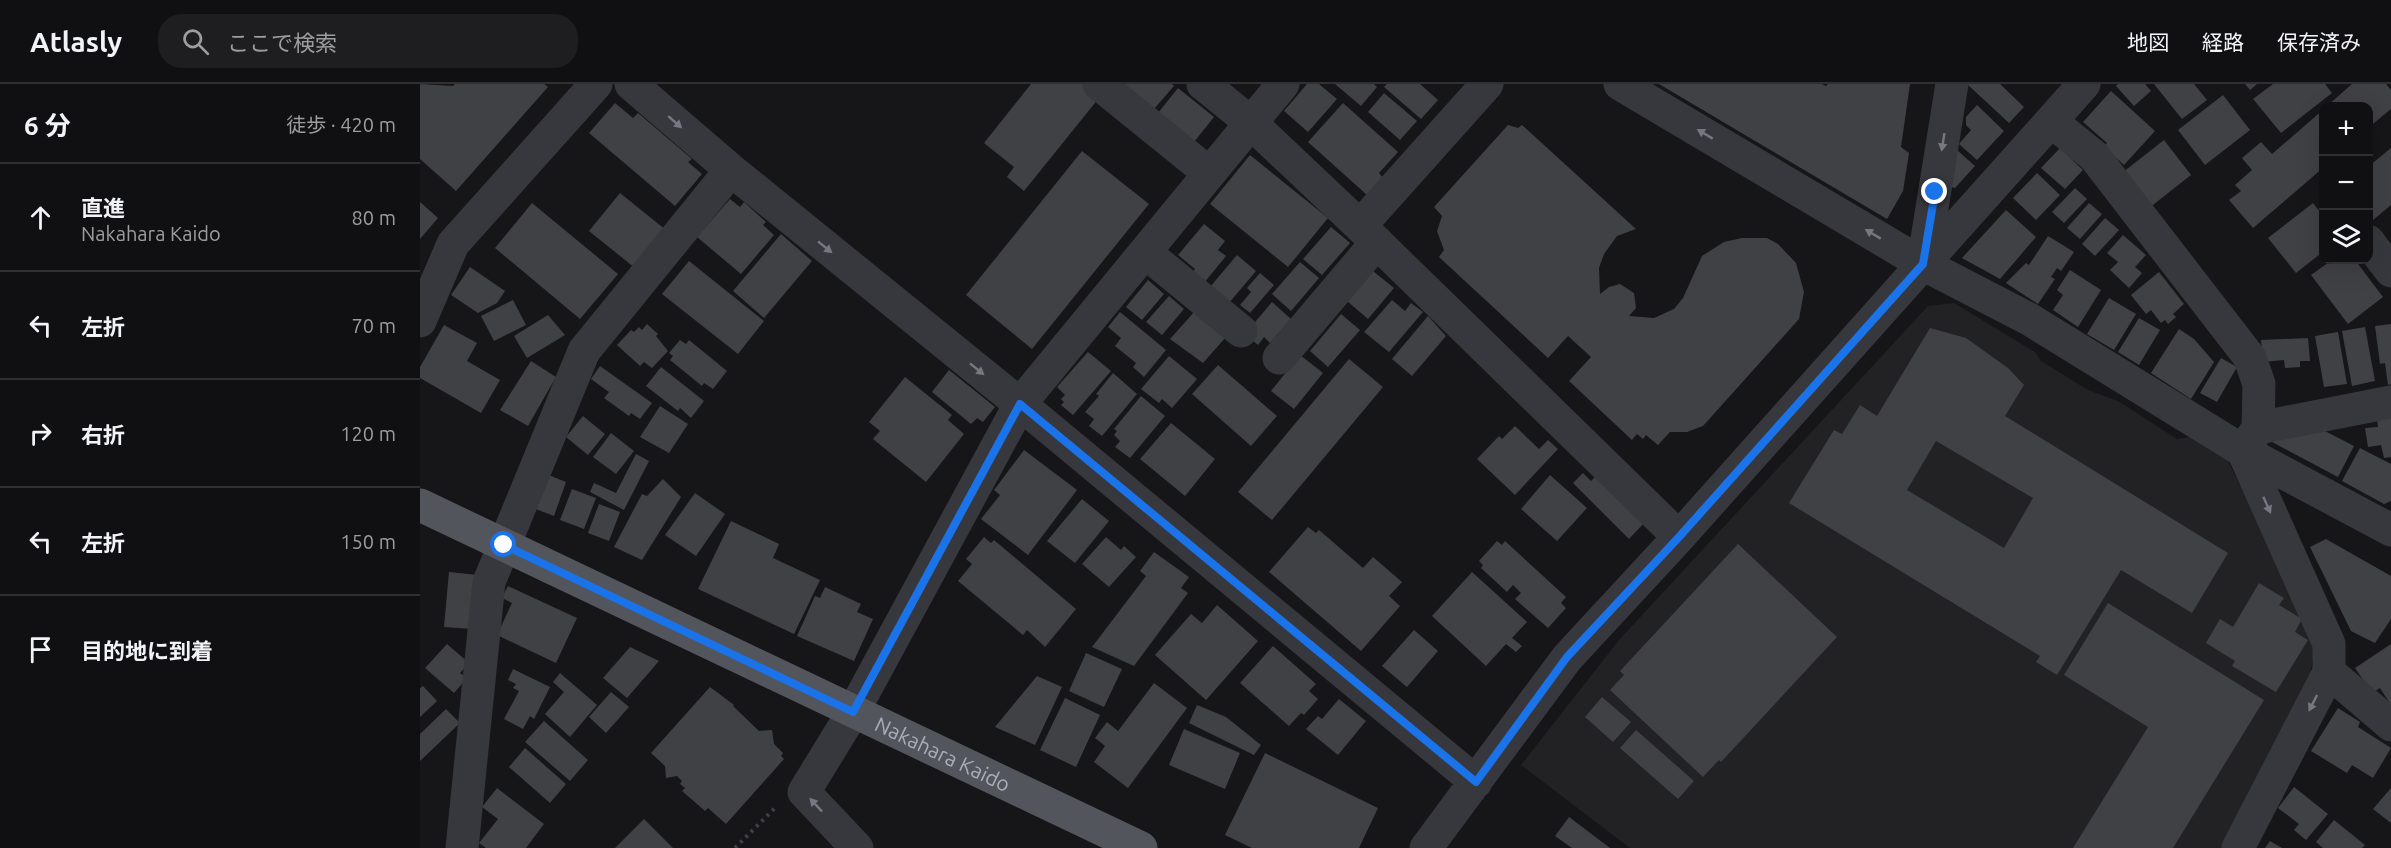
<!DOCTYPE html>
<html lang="ja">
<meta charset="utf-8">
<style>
body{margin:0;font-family:Ubuntu,"Noto Sans JP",sans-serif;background:#1e1e20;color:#f1f3f6}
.controls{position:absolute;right:18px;top:18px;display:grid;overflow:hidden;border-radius:12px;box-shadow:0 6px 24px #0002}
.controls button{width:54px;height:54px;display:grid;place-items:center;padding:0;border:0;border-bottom:2px solid #303032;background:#101012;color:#f1f3f6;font:30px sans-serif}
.stop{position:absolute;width:18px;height:18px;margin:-14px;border:4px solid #1a73e8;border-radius:50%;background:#fff}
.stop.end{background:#1a73e8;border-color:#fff;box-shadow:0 2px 6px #0008}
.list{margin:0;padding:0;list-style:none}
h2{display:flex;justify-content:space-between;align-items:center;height:78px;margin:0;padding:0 24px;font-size:26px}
h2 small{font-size:20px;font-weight:400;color:#9c9d9f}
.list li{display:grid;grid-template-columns:39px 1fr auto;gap:18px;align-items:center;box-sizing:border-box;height:108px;padding:0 24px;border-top:2px solid #303032}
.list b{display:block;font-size:22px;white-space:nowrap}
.list p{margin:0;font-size:20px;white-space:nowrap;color:#9c9d9f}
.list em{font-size:20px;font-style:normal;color:#9c9d9f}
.icon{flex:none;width:33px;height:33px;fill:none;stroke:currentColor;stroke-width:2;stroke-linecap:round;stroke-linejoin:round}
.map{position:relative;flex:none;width:1971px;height:764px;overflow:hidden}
header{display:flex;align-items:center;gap:36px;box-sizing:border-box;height:84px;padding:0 30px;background:#101012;border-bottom:2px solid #303032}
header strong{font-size:28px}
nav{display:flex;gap:33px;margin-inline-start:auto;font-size:21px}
.search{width:420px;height:54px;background:#1e1e20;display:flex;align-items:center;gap:15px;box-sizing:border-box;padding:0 21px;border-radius:24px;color:#9c9d9f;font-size:22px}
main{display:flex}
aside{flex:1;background:#101012}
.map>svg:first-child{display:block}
.built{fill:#222225}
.building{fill:#404145;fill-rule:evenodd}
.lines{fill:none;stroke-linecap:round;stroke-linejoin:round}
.path{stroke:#3d3f44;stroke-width:4;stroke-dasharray:3 4.5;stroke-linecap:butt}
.minor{stroke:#37383d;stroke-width:33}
.major{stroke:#53555c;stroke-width:33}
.oneway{fill:#757881}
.route{stroke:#1a73e8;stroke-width:8}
.labels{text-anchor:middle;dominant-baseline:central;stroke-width:4.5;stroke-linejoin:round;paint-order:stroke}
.street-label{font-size:21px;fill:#a8adb8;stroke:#111113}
</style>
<header>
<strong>Atlasly</strong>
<div class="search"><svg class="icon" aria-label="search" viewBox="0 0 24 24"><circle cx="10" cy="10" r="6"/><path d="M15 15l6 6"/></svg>ここで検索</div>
<nav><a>地図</a><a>経路</a><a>保存済み</a></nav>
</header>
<main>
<aside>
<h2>6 分<small>徒歩 · 420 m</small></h2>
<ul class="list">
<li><svg class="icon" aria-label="ahead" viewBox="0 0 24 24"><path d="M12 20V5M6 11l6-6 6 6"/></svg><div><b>直進</b><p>Nakahara Kaido</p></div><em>80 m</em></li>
<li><svg class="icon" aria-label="left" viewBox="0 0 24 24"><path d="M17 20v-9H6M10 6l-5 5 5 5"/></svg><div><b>左折</b></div><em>70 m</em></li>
<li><svg class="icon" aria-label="right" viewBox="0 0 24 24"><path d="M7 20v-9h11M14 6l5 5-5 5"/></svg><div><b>右折</b></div><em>120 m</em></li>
<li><svg class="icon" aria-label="left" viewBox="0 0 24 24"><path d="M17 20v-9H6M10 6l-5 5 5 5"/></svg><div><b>左折</b></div><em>150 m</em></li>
<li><svg class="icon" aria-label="arrive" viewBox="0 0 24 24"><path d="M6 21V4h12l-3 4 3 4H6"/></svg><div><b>目的地に到着</b></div></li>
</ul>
</aside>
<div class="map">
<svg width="1971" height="764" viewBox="0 0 1971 764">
<rect width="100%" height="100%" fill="#161618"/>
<path class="built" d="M 1534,219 L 1615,268 L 1621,277 L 1668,306 L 1698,317 L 1757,355 L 1769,353 L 1808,377 L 1896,555 L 1887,610 L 1803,764 L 1210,764 L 1101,681 L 1199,556 L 1508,222 Z"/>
<path class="building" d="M 0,0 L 33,2 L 35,0 L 124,0 L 128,3 L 36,107 L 0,75 Z
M 611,0 L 671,0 L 683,9 L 604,107 L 587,93 L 594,83 L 564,59 Z
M 699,0 L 752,0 L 754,2 L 734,25 Z
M 887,0 L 899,0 L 917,15 L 888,48 L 864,27 Z
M 915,0 L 954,0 L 957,3 L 941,22 Z
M 967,0 L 1000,0 L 1018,16 L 1001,35 L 964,3 Z
M 1239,0 L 1402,0 L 1406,2 L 1408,0 L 1490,0 L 1481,63 L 1489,69 L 1483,107 L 1467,135 Z
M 1547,0 L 1580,0 L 1604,23 L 1589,39 Z
M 1698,0 L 1725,0 L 1731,7 L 1714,22 L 1696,2 Z
M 1734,0 L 1774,0 L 1787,16 L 1762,35 Z
M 1825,0 L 1837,0 L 1830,6 Z
M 1853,0 L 1905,0 L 1912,9 L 1861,49 L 1833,15 Z
M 1932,0 L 1966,0 L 1971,6 L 1971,25 L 1948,44 L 1948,22 L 1907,22 Z
M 758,4 L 794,33 L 770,63 L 734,34 Z
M 1691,7 L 1735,47 L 1704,81 L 1684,63 L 1687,59 L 1663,38 Z
M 964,9 L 997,37 L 980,56 L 948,28 Z
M 1803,11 L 1830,46 L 1785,81 L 1758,46 Z
M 195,19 L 213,34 L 218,29 L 272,75 L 268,78 L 282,90 L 255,122 L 169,49 Z
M 923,19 L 978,68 L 959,89 L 963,94 L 947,111 L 888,58 Z
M 1557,21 L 1584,47 L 1557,76 L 1539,60 L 1551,46 L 1546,41 L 1546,33 Z
M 1904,25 L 1904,83 L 1833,144 L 1809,116 L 1821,107 L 1815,101 L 1832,86 L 1822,74 L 1841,58 L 1852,70 Z
M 1088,41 L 1098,44 L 1102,41 L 1216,145 L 1197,152 L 1184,170 L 1179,184 L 1180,210 L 1189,203 L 1200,200 L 1214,209 L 1216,224 L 1209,232 L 1234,234 L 1254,225 L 1263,214 L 1282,172 L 1304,158 L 1322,154 L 1347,154 L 1358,160 L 1376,179 L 1384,208 L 1379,235 L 1283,342 L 1267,348 L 1250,348 L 1238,361 L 1226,351 L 1223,355 L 1217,350 L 1212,356 L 1149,297 L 1171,273 L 1148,252 L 1128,274 L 1019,173 L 1024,166 L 1017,147 L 1022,132 L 1014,123 Z
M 1744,56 L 1771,91 L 1729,124 L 1702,89 Z
M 1640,64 L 1663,86 L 1645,105 L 1621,84 Z
M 1971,64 L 1971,121 L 1953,136 L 1948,131 L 1948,83 Z
M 1537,66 L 1555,82 L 1535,104 L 1531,103 Z
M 662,67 L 729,120 L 612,265 L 546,211 Z
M 830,71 L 908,134 L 868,183 L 790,120 Z
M 1617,89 L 1640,111 L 1616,136 L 1593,114 Z
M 1655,104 L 1667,115 L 1644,139 L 1632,128 Z
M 200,109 L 246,146 L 215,184 L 169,147 Z
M 310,115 L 320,123 L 324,118 L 346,138 L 343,141 L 354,151 L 321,190 L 277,153 Z
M 0,118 L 18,134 L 0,155 Z
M 112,119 L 198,190 L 160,235 L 75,164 Z
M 1669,119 L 1682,130 L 1660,155 L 1647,144 Z
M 1893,119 L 1904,133 L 1904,167 L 1876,189 L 1848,154 Z
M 1586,126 L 1616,153 L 1580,195 L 1542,174 Z
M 1685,134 L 1699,146 L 1675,172 L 1662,160 Z
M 784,140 L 805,157 L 798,166 L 806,172 L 784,199 L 772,189 L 775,185 L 758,171 Z
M 911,143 L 930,159 L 902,191 L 883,175 Z
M 361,150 L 392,177 L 344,234 L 313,207 Z
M 1703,151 L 1726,171 L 1715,183 L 1722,189 L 1709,204 L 1690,186 L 1698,178 L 1687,169 Z
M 1628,152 L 1654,168 L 1641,187 L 1637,184 L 1631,193 L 1635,195 L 1618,220 L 1586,199 L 1606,179 L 1609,181 Z
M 817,171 L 836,187 L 809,219 L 790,203 Z
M 1912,176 L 1935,176 L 1963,213 L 1928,240 L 1891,191 Z
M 269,177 L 344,237 L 318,270 L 242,210 Z
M 880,178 L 899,194 L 871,227 L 852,210 Z
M 50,183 L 85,207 L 77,219 L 58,229 L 31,211 Z
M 1650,186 L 1681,206 L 1658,243 L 1633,226 L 1643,211 L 1637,206 Z
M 953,187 L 974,204 L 948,235 L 927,217 Z
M 1739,188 L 1764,220 L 1753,230 L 1756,233 L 1748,240 L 1745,236 L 1741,239 L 1731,226 L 1726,230 L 1711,211 Z
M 840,189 L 854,201 L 830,229 L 820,221 L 831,208 L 827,204 Z
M 728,196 L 744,210 L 722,236 L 706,223 Z
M 749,212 L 764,225 L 742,251 L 726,238 Z
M 1689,214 L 1716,230 L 1694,266 L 1667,250 Z
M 93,216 L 106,241 L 74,257 L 61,232 Z
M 972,216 L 985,227 L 991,219 L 1003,228 L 969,268 L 944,248 Z
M 852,218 L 871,235 L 850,259 L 844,253 L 838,261 L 825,250 Z
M 776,226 L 806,253 L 783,279 L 750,255 Z
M 700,228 L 746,266 L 724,293 L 713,283 L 716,279 L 695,262 L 701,254 L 688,243 Z
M 921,230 L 940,246 L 908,283 L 890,267 Z
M 128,231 L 145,251 L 107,274 L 94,252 Z
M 1008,232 L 1026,252 L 992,292 L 972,275 Z
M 1719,234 L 1740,246 L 1719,281 L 1698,268 Z
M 227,240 L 238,250 L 236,252 L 248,267 L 232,284 L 224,278 L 220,282 L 197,261 L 211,246 L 214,248 L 219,243 L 222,246 Z
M 1971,240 L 1971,300 L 1968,301 L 1965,279 L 1960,280 L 1955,242 Z
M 24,241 L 57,259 L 47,277 L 80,296 L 61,329 L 0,294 L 0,283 Z
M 1945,243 L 1955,297 L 1932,302 L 1922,247 Z
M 1510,244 L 1546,254 L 1588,284 L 1604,301 L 1585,332 L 1808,469 L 1772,529 L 1701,486 L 1637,591 L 1616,578 L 1620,572 L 1369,419 L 1414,346 L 1422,350 L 1440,321 L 1457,332 ZM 1516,357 L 1613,414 L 1584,464 L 1487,406 Z
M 1759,245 L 1774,255 L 1794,278 L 1771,315 L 1731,289 Z
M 1918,248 L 1927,300 L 1904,303 L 1895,252 Z
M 1888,254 L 1890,277 L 1880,277 L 1880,283 L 1865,284 L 1864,276 L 1843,278 L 1841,256 Z
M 260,256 L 266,260 L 269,256 L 307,287 L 293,305 L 284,299 L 282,302 L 250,276 L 253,272 L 249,269 Z
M 668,268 L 691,287 L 653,331 L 641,321 L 644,318 L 641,315 L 645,311 L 637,303 Z
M 880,271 L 903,289 L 874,325 L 851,307 Z
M 749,272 L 777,295 L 752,324 L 742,315 L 739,319 L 721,305 Z
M 1801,274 L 1817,283 L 1797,318 L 1780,309 Z
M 929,275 L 963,303 L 852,436 L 818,408 Z
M 111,277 L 136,293 L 108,342 L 80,326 Z
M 798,281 L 857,332 L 831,362 L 772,310 Z
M 180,282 L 232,319 L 220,335 L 211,329 L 209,332 L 184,314 L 189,308 L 171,295 Z
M 241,283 L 284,317 L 271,334 L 260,324 L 258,327 L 226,302 Z
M 529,286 L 575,323 L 563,338 L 557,334 L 551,340 L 512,308 Z
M 693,289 L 717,310 L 682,352 L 669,342 L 674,335 L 665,328 L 679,312 L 676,310 Z
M 485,293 L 532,331 L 528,336 L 544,350 L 506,398 L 453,355 L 460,347 L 449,338 Z
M 721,312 L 745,332 L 710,374 L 695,363 L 700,357 L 694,351 L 697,347 L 694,345 Z
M 240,322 L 268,340 L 249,369 L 220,353 Z
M 1971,331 L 1971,373 L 1964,374 L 1961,361 L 1948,363 L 1945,344 L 1958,343 L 1957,333 Z
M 163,332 L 185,350 L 168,371 L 146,353 Z
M 751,339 L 795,375 L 765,412 L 720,375 Z
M 1095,342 L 1119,365 L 1128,356 L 1138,365 L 1095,411 L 1057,375 L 1079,352 L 1082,355 Z
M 1897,343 L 1934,362 L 1918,393 L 1852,358 L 1856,350 Z
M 191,349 L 214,367 L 196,390 L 173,373 Z
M 1940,364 L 1971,380 L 1971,417 L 1964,420 L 1922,397 Z
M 604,366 L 657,406 L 608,471 L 561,435 L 580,411 L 574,406 Z
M 216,370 L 229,377 L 204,426 L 170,408 L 174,399 L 196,409 Z
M 1163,389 L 1171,397 L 1177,391 L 1225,438 L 1209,455 L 1153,399 Z
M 126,390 L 146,398 L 134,432 L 113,424 Z
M 1130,391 L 1167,424 L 1137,457 L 1101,425 Z
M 243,395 L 261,413 L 222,476 L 194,463 L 222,410 L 227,412 Z
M 152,405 L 176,414 L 164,445 L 140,436 Z
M 275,409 L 305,430 L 276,472 L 245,451 Z
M 662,415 L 689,437 L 655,479 L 627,457 Z
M 179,420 L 200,428 L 189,457 L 168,449 Z
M 311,437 L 359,460 L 353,474 L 400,496 L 374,550 L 278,505 Z
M 888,443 L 896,449 L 899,446 L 943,484 L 953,473 L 982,498 L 969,512 L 980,522 L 941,567 L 849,488 Z
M 564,453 L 571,459 L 574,456 L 656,525 L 625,563 L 607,546 L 603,551 L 538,497 L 552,480 L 546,475 Z
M 686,453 L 701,466 L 704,462 L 716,473 L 689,503 L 662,480 Z
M 1906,455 L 1971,492 L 1971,535 L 1955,559 L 1931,547 L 1890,463 Z
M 1077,457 L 1082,461 L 1085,457 L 1146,513 L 1141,519 L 1146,524 L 1128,544 L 1095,515 L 1101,509 L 1093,501 L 1087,508 L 1061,484 L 1063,481 L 1059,477 Z
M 1318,460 L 1417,553 L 1301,678 L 1299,676 L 1283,693 L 1190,606 L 1204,591 L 1200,587 Z
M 734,468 L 769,493 L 761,504 L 768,509 L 714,582 L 672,563 L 726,492 L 720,487 Z
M 29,488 L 58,491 L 53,545 L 24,543 Z
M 1052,488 L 1107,538 L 1092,554 L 1102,562 L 1096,568 L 1086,560 L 1066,582 L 1012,532 Z
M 1839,499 L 1864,514 L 1859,521 L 1882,535 L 1875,548 L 1888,556 L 1856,608 L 1812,582 L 1815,577 L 1786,559 L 1800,535 L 1813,543 Z
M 88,502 L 157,534 L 136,579 L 77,551 L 92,519 L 82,514 Z
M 405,503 L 441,520 L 437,528 L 453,535 L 434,577 L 377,552 L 395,512 L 400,514 Z
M 1688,519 L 1844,616 L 1753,764 L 1653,764 L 1728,643 L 1644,591 Z
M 797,521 L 838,557 L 786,616 L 735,571 L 771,530 L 782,539 Z
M 994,546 L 1018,567 L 987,603 L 962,582 Z
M 27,560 L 49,579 L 40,589 L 47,594 L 34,609 L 5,584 Z
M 1971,560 L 1971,621 L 1960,604 L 1952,609 L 1935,584 Z
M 853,562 L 896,600 L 889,607 L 898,615 L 884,631 L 881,629 L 869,642 L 820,599 Z
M 210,563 L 239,577 L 207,614 L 183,594 Z
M 666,569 L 702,585 L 684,623 L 649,607 Z
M 93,585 L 130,603 L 114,635 L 110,632 L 103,645 L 84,635 L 99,607 L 93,604 L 96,600 L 88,596 Z
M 140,589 L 177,621 L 150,653 L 125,630 L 144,608 L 133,598 Z
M 617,592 L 642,603 L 615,661 L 575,643 Z
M 734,599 L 767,624 L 708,704 L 674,678 L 685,662 L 675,654 L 687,638 L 698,647 Z
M 3,602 L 17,617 L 0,633 L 0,604 Z
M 290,603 L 314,621 L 313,622 L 339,647 L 352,646 L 354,660 L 363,669 L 361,672 L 364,675 L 306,740 L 288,724 L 285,727 L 262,707 L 265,704 L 260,700 L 262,697 L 257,692 L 246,694 L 245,682 L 231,669 Z
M 191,608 L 209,623 L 186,649 L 169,633 Z
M 1182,613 L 1211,638 L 1193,658 L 1165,633 Z
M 645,614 L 680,631 L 656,683 L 620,666 Z
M 919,615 L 946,637 L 918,671 L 886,645 L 898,632 L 902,635 Z
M 777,621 L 806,633 L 841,661 L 834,671 L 769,639 Z
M 1918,624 L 1940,638 L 1938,643 L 1971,664 L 1953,694 L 1932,681 L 1927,689 L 1891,667 Z
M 26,625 L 40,639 L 0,677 L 0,650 Z
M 124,637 L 168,676 L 150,697 L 105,658 Z
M 764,645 L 820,669 L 805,705 L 749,681 Z
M 1216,646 L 1274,697 L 1258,715 L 1200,664 Z
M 105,664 L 146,700 L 130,719 L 89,683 Z
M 845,669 L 958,724 L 939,764 L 832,764 L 805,751 Z
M 1874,703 L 1908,730 L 1886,756 L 1874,746 L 1879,740 L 1858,724 Z
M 77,704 L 124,740 L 106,764 L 66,764 L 59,759 L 78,735 L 62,723 Z
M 1971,704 L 1971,739 L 1953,725 Z
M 1149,733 L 1190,764 L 1152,764 L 1135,752 Z
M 224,735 L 253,764 L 195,764 Z
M 1914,736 L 1945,761 L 1942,764 L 1903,764 L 1896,758 Z
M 1850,757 L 1862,764 L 1845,764 Z"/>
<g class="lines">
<path class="path" d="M 315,764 L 355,724"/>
<path class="minor" d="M 211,0 L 311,86 L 600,320 L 1056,698
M 679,0 L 789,89
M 783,0 L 830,38 L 940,142 L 1259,453
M 1200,0 L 1503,180 L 1609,235 L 1823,367 L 1971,446
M 1631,37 L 1674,72 L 1830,274 L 1839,300 L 1838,344 L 1823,367 L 1909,560 L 1909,588 L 1818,764
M 940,142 L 1067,0
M 1948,157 L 1971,187
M 726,169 L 821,247
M 1503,180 L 1532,0
M 0,237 L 33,160 L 176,0
M 859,274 L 957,158
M 1838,344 L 1971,318
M 1909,588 L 1971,641
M 42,764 L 69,498 L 164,267 L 311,86
M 437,764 L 384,708 L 433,628 L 600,320 L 863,0
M 1006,764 L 1147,574 L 1259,453 L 1664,0"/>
<path class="major" id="s1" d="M 0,421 L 721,764"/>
</g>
<defs><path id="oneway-solid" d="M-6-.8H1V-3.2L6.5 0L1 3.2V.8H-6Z" transform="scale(1.5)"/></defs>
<g class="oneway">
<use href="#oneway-solid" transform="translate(255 38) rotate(41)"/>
<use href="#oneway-solid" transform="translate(1285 50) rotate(-149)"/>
<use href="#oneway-solid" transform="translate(1523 58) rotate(99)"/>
<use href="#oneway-solid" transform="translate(1453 150) rotate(-149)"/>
<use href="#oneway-solid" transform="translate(405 163) rotate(39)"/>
<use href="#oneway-solid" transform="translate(557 285) rotate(39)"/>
<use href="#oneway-solid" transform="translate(1847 421) rotate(66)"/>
<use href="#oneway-solid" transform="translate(1893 619) rotate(117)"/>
<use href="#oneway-solid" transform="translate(396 721) rotate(-133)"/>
</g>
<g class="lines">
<path class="route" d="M 84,461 L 433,628 L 600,320 L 1056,698 L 1147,573 L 1259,453 L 1503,180 L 1515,108"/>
</g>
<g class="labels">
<g class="street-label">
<text stroke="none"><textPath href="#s1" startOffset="579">Nakahara Kaido</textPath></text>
</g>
</g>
</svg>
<div class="controls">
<button>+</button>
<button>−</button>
<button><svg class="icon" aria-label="layers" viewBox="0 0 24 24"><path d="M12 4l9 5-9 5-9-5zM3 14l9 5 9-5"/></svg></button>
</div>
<div class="stop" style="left:84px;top:461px"></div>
<div class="stop end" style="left:1515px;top:108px"></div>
</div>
</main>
